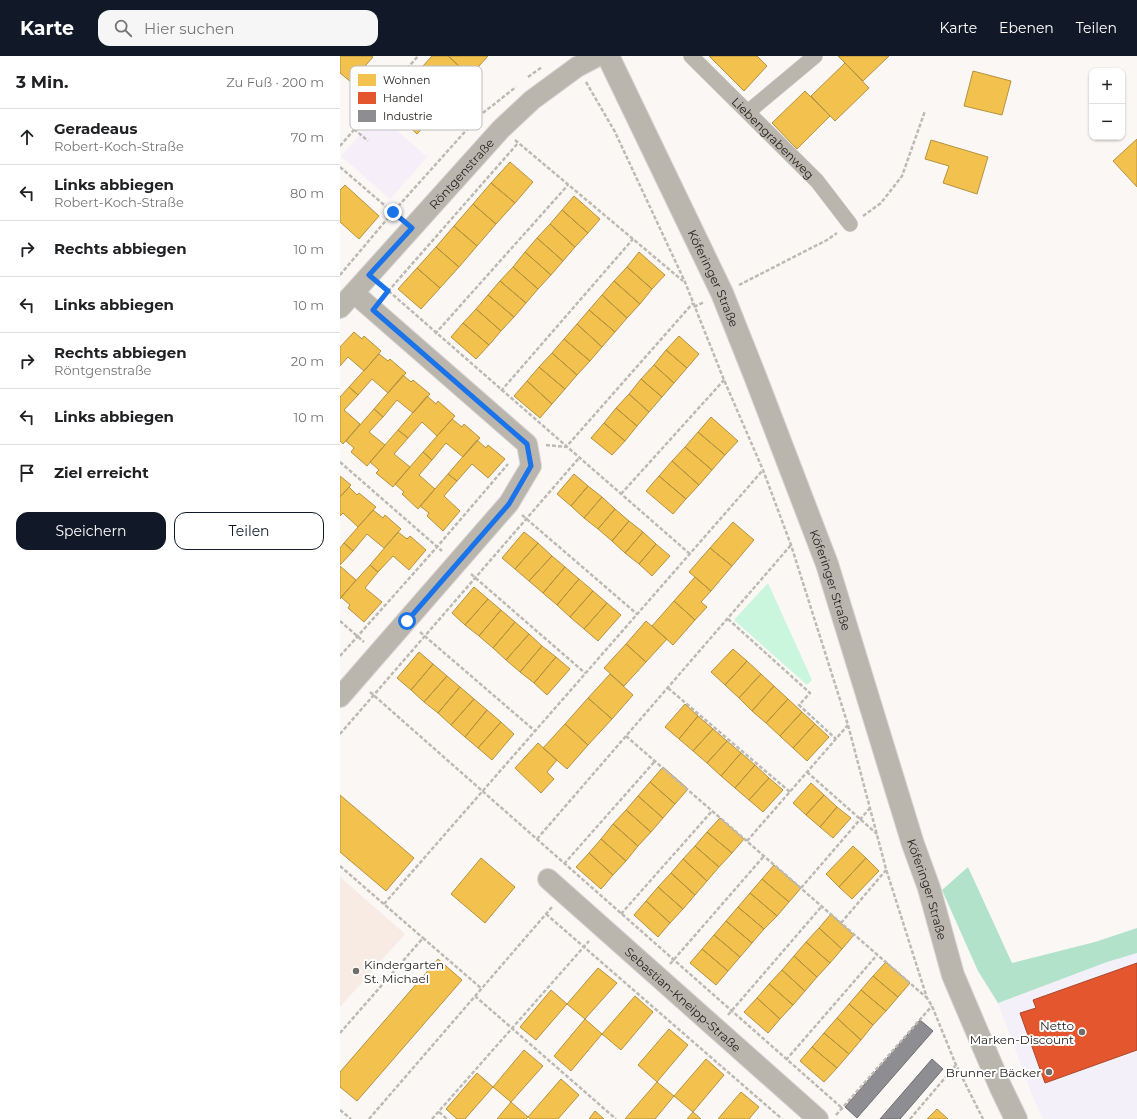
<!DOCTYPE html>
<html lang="de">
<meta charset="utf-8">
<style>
body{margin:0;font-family:Montserrat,sans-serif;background:#f6f6f6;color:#202124}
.controls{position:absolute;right:12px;top:12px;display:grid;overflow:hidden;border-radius:8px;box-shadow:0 1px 3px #0004}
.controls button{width:36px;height:36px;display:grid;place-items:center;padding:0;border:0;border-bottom:1px solid #e0e0e0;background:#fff;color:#202124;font:20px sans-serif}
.stop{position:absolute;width:12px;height:12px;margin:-9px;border:3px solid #1a73e8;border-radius:50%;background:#fff}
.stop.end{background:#1a73e8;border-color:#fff;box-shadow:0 1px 4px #0008}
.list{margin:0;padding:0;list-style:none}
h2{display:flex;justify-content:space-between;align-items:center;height:52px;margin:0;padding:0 16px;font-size:17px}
h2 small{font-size:13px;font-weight:400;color:#757577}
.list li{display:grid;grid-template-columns:26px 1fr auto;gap:12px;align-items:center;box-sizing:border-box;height:56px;padding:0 16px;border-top:1px solid #e0e0e0}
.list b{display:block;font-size:15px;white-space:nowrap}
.list p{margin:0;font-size:13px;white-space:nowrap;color:#757577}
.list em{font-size:13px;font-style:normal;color:#757577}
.actions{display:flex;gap:8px;padding:12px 16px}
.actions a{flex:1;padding:9px 0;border:1px solid #111827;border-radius:12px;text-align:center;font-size:14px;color:#111827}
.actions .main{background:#111827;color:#fff}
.icon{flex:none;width:22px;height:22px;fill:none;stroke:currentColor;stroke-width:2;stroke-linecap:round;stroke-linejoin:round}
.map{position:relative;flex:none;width:797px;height:1063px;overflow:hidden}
header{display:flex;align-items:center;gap:24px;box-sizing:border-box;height:56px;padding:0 20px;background:#111827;color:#fff}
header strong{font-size:19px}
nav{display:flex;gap:22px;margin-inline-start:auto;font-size:14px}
.search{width:280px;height:36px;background:#f6f6f6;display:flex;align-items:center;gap:10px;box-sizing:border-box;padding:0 14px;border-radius:12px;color:#757577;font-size:15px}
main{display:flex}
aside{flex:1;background:#fff}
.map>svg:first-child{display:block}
.commercial{fill:#f3f0f9}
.industrial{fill:#f6effa}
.built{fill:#f7ebe4}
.green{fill:#cbf6de}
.forest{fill:#b2e2c9}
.homes{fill:#f2c14e;stroke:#b59240}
.shops{fill:#e4572e;stroke:#ab472a}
.industry{fill:#8d8d92;stroke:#6e6d70}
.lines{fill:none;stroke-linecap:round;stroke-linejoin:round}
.pedestrian-casing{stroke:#d7d5d4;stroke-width:16}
.minor-casing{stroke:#d7d5d4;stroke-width:22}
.tertiary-casing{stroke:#d7d5d4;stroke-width:24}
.path{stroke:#bdbab4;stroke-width:2.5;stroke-dasharray:4 2;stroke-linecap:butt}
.pedestrian{stroke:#bab6ae;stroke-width:15}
.minor{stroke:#bab6ae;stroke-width:20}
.tertiary{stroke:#bab6ae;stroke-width:22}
.route{stroke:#1a73e8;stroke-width:5}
.poi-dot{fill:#716d6b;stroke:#fff;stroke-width:1.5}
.labels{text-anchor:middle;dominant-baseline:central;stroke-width:4;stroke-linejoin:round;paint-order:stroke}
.street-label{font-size:12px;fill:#272320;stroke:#fff}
.poi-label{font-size:12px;fill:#272320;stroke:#fff;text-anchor:end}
.key{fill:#fff;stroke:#bebdbc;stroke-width:1}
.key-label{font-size:11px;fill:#272320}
</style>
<header>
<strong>Karte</strong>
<div class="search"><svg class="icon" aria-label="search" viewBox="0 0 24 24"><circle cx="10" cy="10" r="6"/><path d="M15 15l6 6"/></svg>Hier suchen</div>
<nav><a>Karte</a><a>Ebenen</a><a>Teilen</a></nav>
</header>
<main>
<aside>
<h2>3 Min.<small>Zu Fuß · 200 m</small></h2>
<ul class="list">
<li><svg class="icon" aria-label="ahead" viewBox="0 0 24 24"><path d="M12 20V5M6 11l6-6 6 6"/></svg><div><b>Geradeaus</b><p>Robert-Koch-Straße</p></div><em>70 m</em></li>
<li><svg class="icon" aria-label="left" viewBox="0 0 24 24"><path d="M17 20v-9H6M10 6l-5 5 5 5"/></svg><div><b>Links abbiegen</b><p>Robert-Koch-Straße</p></div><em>80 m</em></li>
<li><svg class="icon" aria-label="right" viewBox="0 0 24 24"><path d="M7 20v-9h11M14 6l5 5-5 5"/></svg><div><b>Rechts abbiegen</b></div><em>10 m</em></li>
<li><svg class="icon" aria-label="left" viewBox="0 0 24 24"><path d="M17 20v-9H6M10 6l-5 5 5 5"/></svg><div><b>Links abbiegen</b></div><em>10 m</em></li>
<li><svg class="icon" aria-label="right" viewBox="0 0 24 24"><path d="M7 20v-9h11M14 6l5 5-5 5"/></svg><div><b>Rechts abbiegen</b><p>Röntgenstraße</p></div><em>20 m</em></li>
<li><svg class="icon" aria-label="left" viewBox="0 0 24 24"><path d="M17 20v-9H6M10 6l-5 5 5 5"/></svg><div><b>Links abbiegen</b></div><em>10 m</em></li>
<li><svg class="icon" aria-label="arrive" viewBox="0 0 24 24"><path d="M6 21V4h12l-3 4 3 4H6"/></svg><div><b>Ziel erreicht</b></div></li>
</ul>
<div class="actions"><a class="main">Speichern</a><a>Teilen</a></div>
</aside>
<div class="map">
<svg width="797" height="1063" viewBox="0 0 797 1063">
<rect width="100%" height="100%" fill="#faf7f5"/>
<path class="commercial" d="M 797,897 L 797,1063 L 703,1063 L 693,1041 L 658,947 L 767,906 Z"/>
<path class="industrial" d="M 38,58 L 87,101 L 50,143 L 1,100 Z"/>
<path class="built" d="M 0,821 L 65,878 L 0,951 Z"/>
<path class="green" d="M 428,527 L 472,624 L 467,629 L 394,564 Z"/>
<path class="forest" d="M 628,811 L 672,907 L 755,886 L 797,872 L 797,897 L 767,906 L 658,947 L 638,915 L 602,834 Z"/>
<path class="homes" d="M 0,0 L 31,0 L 33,1 L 11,26 L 0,17 Z
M 92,0 L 108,0 L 130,20 L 104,49 L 73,21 Z
M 108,0 L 148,0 L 130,20 Z
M 369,0 L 417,0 L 427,10 L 404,35 Z
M 498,0 L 549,0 L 523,25 Z
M 505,7 L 529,32 L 495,65 L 471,40 Z
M 633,15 L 671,25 L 662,59 L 624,50 Z
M 73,21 L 104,49 L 77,78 L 47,50 Z
M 465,35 L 490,60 L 457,93 L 432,67 Z
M 797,83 L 797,131 L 773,105 Z
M 591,84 L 648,101 L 637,138 L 603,127 L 609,110 L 585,103 Z
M 170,106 L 193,126 L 175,147 L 151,127 Z
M 151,127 L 175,147 L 156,168 L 133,148 Z
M 5,129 L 39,160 L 19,183 L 0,166 L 0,134 Z
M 234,140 L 260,163 L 248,177 L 222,154 Z
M 133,148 L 156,168 L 137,190 L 114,170 Z
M 222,154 L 248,177 L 235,191 L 210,168 Z
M 210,168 L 235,191 L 223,205 L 197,182 Z
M 114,170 L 137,190 L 119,211 L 96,191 Z
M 197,182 L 223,205 L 211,219 L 185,196 Z
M 96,191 L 119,211 L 100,232 L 77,212 Z
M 185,196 L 211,219 L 198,233 L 173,211 Z
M 299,196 L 325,219 L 312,233 L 287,211 Z
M 173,211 L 198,233 L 186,247 L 160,225 Z
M 287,211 L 312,233 L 300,248 L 274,225 Z
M 77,212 L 100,232 L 81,253 L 58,233 Z
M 160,225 L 186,247 L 174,261 L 148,239 Z
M 274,225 L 300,248 L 287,262 L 262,239 Z
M 148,239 L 174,261 L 161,275 L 136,253 Z
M 262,239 L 287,262 L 275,276 L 249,254 Z
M 136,253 L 161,275 L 149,289 L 123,267 Z
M 249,254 L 275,276 L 262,291 L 237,268 Z
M 123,267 L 149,289 L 136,303 L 111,281 Z
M 237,268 L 262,291 L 250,305 L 224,283 Z
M 14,276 L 22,283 L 24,280 L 41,295 L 24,315 L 8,301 L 0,310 L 0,291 Z
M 339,280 L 359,298 L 347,312 L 326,294 Z
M 224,283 L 250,305 L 237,319 L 212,297 Z
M 326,294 L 347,312 L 334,327 L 314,309 Z
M 212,297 L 237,319 L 225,333 L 199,311 Z
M 39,298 L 48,305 L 50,303 L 66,317 L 48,337 L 32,323 L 18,339 L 9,331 Z
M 314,309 L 334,327 L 322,341 L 301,323 Z
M 199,311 L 225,333 L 212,348 L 187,325 Z
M 63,319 L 71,326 L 73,324 L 90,338 L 73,357 L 57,344 L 43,361 L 34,353 Z
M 301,323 L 322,341 L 309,356 L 289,338 Z
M 187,325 L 212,348 L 200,362 L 174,340 Z
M 9,331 L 18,339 L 4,354 L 20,368 L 3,388 L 0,385 L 0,341 Z
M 289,338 L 309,356 L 297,370 L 276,352 Z
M 87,340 L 96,348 L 98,345 L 115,360 L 97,380 L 82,366 L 68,382 L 58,374 Z
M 276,352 L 297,370 L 285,385 L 264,367 Z
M 34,353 L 43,361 L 29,376 L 45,389 L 27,410 L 11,396 L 14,392 L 6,385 Z
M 371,361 L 398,385 L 385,399 L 358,376 Z
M 112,363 L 122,371 L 124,368 L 140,382 L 123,401 L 106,387 L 92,404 L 83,396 Z
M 264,367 L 285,385 L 272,399 L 251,382 Z
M 58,374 L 68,382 L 54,398 L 70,411 L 53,431 L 36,417 L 39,414 L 30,406 Z
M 358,376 L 385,399 L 372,414 L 345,391 Z
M 137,384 L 146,392 L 148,389 L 165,403 L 148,422 L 132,408 L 117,425 L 108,418 Z
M 345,391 L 372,414 L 359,429 L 332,405 Z
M 83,396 L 92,404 L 79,419 L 95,433 L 78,453 L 62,438 L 64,436 L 55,428 Z
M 332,405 L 359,429 L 346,443 L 319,420 Z
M 108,418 L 117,425 L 104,440 L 120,455 L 103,475 L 87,460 L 89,457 L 80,450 Z
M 234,418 L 248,430 L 231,450 L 217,438 Z
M 0,420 L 11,429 L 0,441 Z
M 319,420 L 346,443 L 333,458 L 306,435 Z
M 248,430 L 262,441 L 244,462 L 231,450 Z
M 9,431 L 17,439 L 19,437 L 36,451 L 18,471 L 3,457 L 0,460 L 0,441 Z
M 262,441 L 275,453 L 258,473 L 244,462 Z
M 275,453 L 289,465 L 272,485 L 258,473 Z
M 33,454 L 43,462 L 45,459 L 61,473 L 44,492 L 27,478 L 13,495 L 4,487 Z
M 289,465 L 303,476 L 285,497 L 272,485 Z
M 393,466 L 414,484 L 392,510 L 370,492 Z
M 58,476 L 67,483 L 70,480 L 86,494 L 69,514 L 53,500 L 38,516 L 30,509 Z
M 184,476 L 198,487 L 175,513 L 162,502 Z
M 303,476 L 316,488 L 299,508 L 285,497 Z
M 4,487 L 13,495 L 0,509 L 0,492 Z
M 198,487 L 212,500 L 189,525 L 175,513 Z
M 316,488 L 330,500 L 312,520 L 299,508 Z
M 370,492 L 392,510 L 371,535 L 349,516 Z
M 212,500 L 225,511 L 203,537 L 189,525 Z
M 30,509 L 38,516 L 25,532 L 42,546 L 24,566 L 8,552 L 10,549 L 1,541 Z
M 0,510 L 16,524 L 0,543 Z
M 225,511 L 239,523 L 217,549 L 203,537 Z
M 355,521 L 371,535 L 361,546 L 367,551 L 355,564 L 334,545 Z
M 239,523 L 253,535 L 230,561 L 217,549 Z
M 134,531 L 148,543 L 125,569 L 112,557 Z
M 253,535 L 267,547 L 244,573 L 230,561 Z
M 148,543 L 161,554 L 139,580 L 125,569 Z
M 334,545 L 355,564 L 333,589 L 312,570 Z
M 267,547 L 281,559 L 258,585 L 244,573 Z
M 161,554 L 175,566 L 153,592 L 139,580 Z
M 306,565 L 327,583 L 306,606 L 286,588 Z
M 175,566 L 189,578 L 166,604 L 153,592 Z
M 189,578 L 202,590 L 180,616 L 166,604 Z
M 286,588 L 306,606 L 284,630 L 264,612 Z
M 202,590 L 216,601 L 194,627 L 180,616 Z
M 393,593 L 407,605 L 385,629 L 371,616 Z
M 79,596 L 93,608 L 71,634 L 57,622 Z
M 216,601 L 230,613 L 207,639 L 194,627 Z
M 407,605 L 421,618 L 399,642 L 385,629 Z
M 93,608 L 107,620 L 84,646 L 71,634 Z
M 270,618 L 293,639 L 272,663 L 248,642 Z
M 421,618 L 434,630 L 412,655 L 399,642 Z
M 107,620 L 120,631 L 98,657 L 84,646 Z
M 434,630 L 448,643 L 426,667 L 412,655 Z
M 120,631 L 134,643 L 111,669 L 98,657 Z
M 248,642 L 272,663 L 248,689 L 225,668 Z
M 134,643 L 147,654 L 125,681 L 111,669 Z
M 448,643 L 462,656 L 440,680 L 426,667 Z
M 345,648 L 358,660 L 339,683 L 325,671 Z
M 147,654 L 161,666 L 138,692 L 125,681 Z
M 462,656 L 475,668 L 453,692 L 440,680 Z
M 358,660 L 373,673 L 353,695 L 339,683 Z
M 161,666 L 174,678 L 152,704 L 138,692 Z
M 225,668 L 248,689 L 227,713 L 203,692 Z
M 475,668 L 489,681 L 467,705 L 453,692 Z
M 373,673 L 387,685 L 367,707 L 353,695 Z
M 387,685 L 401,697 L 381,720 L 367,707 Z
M 198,687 L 217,704 L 207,716 L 214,723 L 201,737 L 175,712 Z
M 401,697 L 415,709 L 395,732 L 381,720 Z
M 415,709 L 429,722 L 409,744 L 395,732 Z
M 323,711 L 348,733 L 335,748 L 310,726 Z
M 429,722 L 443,734 L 423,756 L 409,744 Z
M 310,726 L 335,748 L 323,762 L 298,740 Z
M 471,727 L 484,739 L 466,759 L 453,747 Z
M 0,739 L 74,802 L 46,835 L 0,796 Z
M 484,739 L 497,751 L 480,771 L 466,759 Z
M 298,740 L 323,762 L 311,776 L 286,754 Z
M 497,751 L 511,762 L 493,782 L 480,771 Z
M 286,754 L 311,776 L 298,790 L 273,768 Z
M 380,762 L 404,783 L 392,797 L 367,776 Z
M 273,768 L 298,790 L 286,805 L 261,783 Z
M 367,776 L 392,797 L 379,811 L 355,790 Z
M 261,783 L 286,805 L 273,819 L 249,797 Z
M 355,790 L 379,811 L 367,825 L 343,803 Z
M 513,790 L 526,802 L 499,831 L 486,818 Z
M 249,797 L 273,819 L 261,833 L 236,811 Z
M 141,802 L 175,831 L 145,867 L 111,838 Z
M 526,802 L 539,815 L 512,843 L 499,831 Z
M 343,803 L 367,825 L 355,839 L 331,817 Z
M 434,809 L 461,832 L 449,846 L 422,823 Z
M 331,817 L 355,839 L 343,853 L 318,831 Z
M 422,823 L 449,846 L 437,860 L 410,837 Z
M 318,831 L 343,853 L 330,867 L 306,845 Z
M 410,837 L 437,860 L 424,873 L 398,851 Z
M 306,845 L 330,867 L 318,881 L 294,859 Z
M 398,851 L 424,873 L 412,887 L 386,865 Z
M 491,858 L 514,879 L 502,893 L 479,872 Z
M 386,865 L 412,887 L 400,901 L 374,879 Z
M 479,872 L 502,893 L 490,907 L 466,886 Z
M 374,879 L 400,901 L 388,915 L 362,893 Z
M 466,886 L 490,907 L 477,921 L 454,900 Z
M 362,893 L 388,915 L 376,929 L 350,907 Z
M 454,900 L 477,921 L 465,935 L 442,914 Z
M 98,903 L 122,924 L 17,1045 L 0,1031 L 0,1016 Z
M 546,906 L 570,927 L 558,941 L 533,920 Z
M 258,912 L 277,927 L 245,963 L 227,948 Z
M 442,914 L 465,935 L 453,949 L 429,928 Z
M 533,920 L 558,941 L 546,955 L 521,934 Z
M 429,928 L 453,949 L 440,963 L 417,942 Z
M 211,934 L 227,948 L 196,984 L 180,971 Z
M 521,934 L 546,955 L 533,969 L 509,948 Z
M 295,940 L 313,956 L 281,994 L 262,978 Z
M 417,942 L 440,963 L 428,977 L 404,956 Z
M 509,948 L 533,969 L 521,984 L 497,962 Z
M 497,962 L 521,984 L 509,998 L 484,977 Z
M 245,963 L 262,978 L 231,1015 L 214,1000 Z
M 329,973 L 348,989 L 317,1026 L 298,1009 Z
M 484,977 L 509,998 L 497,1012 L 472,991 Z
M 472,991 L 497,1012 L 484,1026 L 460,1005 Z
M 184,994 L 203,1010 L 171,1046 L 153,1031 Z
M 366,1003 L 384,1019 L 353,1056 L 334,1040 Z
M 137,1017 L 153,1031 L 125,1063 L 117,1063 L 106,1053 Z
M 221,1023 L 239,1039 L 218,1063 L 191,1063 L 188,1061 Z
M 317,1026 L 334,1040 L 315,1063 L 285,1063 Z
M 401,1036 L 419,1051 L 409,1063 L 378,1063 Z
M 171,1046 L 188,1061 L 186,1063 L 157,1063 Z
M 597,1053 L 608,1063 L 587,1063 Z
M 255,1055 L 264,1063 L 249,1063 Z
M 353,1056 L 361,1063 L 347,1063 Z"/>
<path class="shops" d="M 797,907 L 797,994 L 705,1027 L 680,957 L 696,952 L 693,944 Z"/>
<path class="industry" d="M 580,964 L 593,975 L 517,1062 L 505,1051 Z
M 592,1003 L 603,1013 L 560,1063 L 540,1063 Z"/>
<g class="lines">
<defs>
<g id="pedestrian">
<path id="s1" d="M 351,0 L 477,125 L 510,168"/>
<path d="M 408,56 L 475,0"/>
</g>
<g id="minor">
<path id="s2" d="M 0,252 L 161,73 L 192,44 L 237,11 L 258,0"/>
<path d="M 0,641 L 169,447 L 191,410 L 187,388 L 14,237"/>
<path id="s3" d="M 208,823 L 478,1063"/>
</g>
<g id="tertiary">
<path id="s4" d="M 268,0 L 382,237 L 415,320 L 487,508 L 573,788 L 589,832 L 613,919 L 661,1032 L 676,1063"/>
</g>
</defs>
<use href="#pedestrian" class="pedestrian-casing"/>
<use href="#minor" class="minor-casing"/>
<use href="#tertiary" class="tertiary-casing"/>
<path class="path" d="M 188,21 L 202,11
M 246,26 L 275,76 L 345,226 L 384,324 L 423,414 L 451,489 L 508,669 L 546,813 L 587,942 L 592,950 L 616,1009 L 643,1063
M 14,73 L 28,85
M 175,84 L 343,225
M 0,90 L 78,0
M 0,111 L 57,160
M 523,160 L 541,147 L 562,120 L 585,55
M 0,219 L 53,156 L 139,60 L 176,31
M 399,229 L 487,184 L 497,177
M 44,231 L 350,498
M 44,240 L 178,87
M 354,251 L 364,246
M 95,278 L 228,129
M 161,335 L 293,183
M 206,389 L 226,391 L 353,247
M 0,406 L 102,495
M 281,438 L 384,324
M 182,459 L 297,558
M 131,518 L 245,617
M 388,563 L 470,637 L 459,649 L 496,683
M 0,565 L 24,586
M 80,576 L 195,675
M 0,600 L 97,491 L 168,408
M 328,632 L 450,736
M 30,636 L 502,1052
M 0,678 L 239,402
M 286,680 L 587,942
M 467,716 L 537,778
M 197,783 L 451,489
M 407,785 L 508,669
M 224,808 L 315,705
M 0,810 L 83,882
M 461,832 L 530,752
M 44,848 L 423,414
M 206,858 L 442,1063
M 281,858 L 372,755
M 501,867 L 546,814
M 330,908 L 424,800
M 135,940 L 276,1063
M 388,959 L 482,850
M 0,977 L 83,882 L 142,933
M 446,1004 L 537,899
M 0,1054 L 11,1063
M 99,1056 L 107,1063
M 496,1059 L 592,950
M 29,1063 L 212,851
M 92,1063 L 249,885
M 570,1063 L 616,1009"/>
<use href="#pedestrian" class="pedestrian"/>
<use href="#minor" class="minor"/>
<use href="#tertiary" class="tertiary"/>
</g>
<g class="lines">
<path class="route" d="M 53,156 L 72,172 L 29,219 L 48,235 L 33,254 L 187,388 L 191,410 L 169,448 L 67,565"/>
</g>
<g class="poi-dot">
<circle cx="16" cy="915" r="4"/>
<circle cx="742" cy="976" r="4"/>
<circle cx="709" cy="1016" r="4"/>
</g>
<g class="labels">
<g class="street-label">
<text stroke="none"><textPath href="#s1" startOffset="116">Liebengrabenweg</textPath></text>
<text stroke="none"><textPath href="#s2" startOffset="181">Röntgenstraße</textPath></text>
<text stroke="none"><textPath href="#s4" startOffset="246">Köferinger Straße</textPath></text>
<text stroke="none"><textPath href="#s4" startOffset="570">Köferinger Straße</textPath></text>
<text stroke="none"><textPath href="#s4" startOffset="894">Köferinger Straße</textPath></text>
<text stroke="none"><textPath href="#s3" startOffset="181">Sebastian-Kneipp-Straße</textPath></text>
</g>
<g class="poi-label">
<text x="24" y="908" text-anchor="start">Kindergarten<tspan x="24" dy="14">St. Michael</tspan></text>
<text x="734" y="969">Netto<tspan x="734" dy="14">Marken-Discount</tspan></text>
<text x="701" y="1016">Brunner Bäcker</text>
</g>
</g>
<rect x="10" y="10" width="132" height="64" rx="6" class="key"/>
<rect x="18" y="18" width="18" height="12" fill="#f2c14e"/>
<rect x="18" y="36" width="18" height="12" fill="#e4572e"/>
<rect x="18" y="54" width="18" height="12" fill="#8d8d92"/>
<g class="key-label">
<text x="43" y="28">Wohnen</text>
<text x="43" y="46">Handel</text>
<text x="43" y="64">Industrie</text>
</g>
</svg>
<div class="controls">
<button>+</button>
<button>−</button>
</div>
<div class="stop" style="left:67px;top:565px"></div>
<div class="stop end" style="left:53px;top:156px"></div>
</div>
</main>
